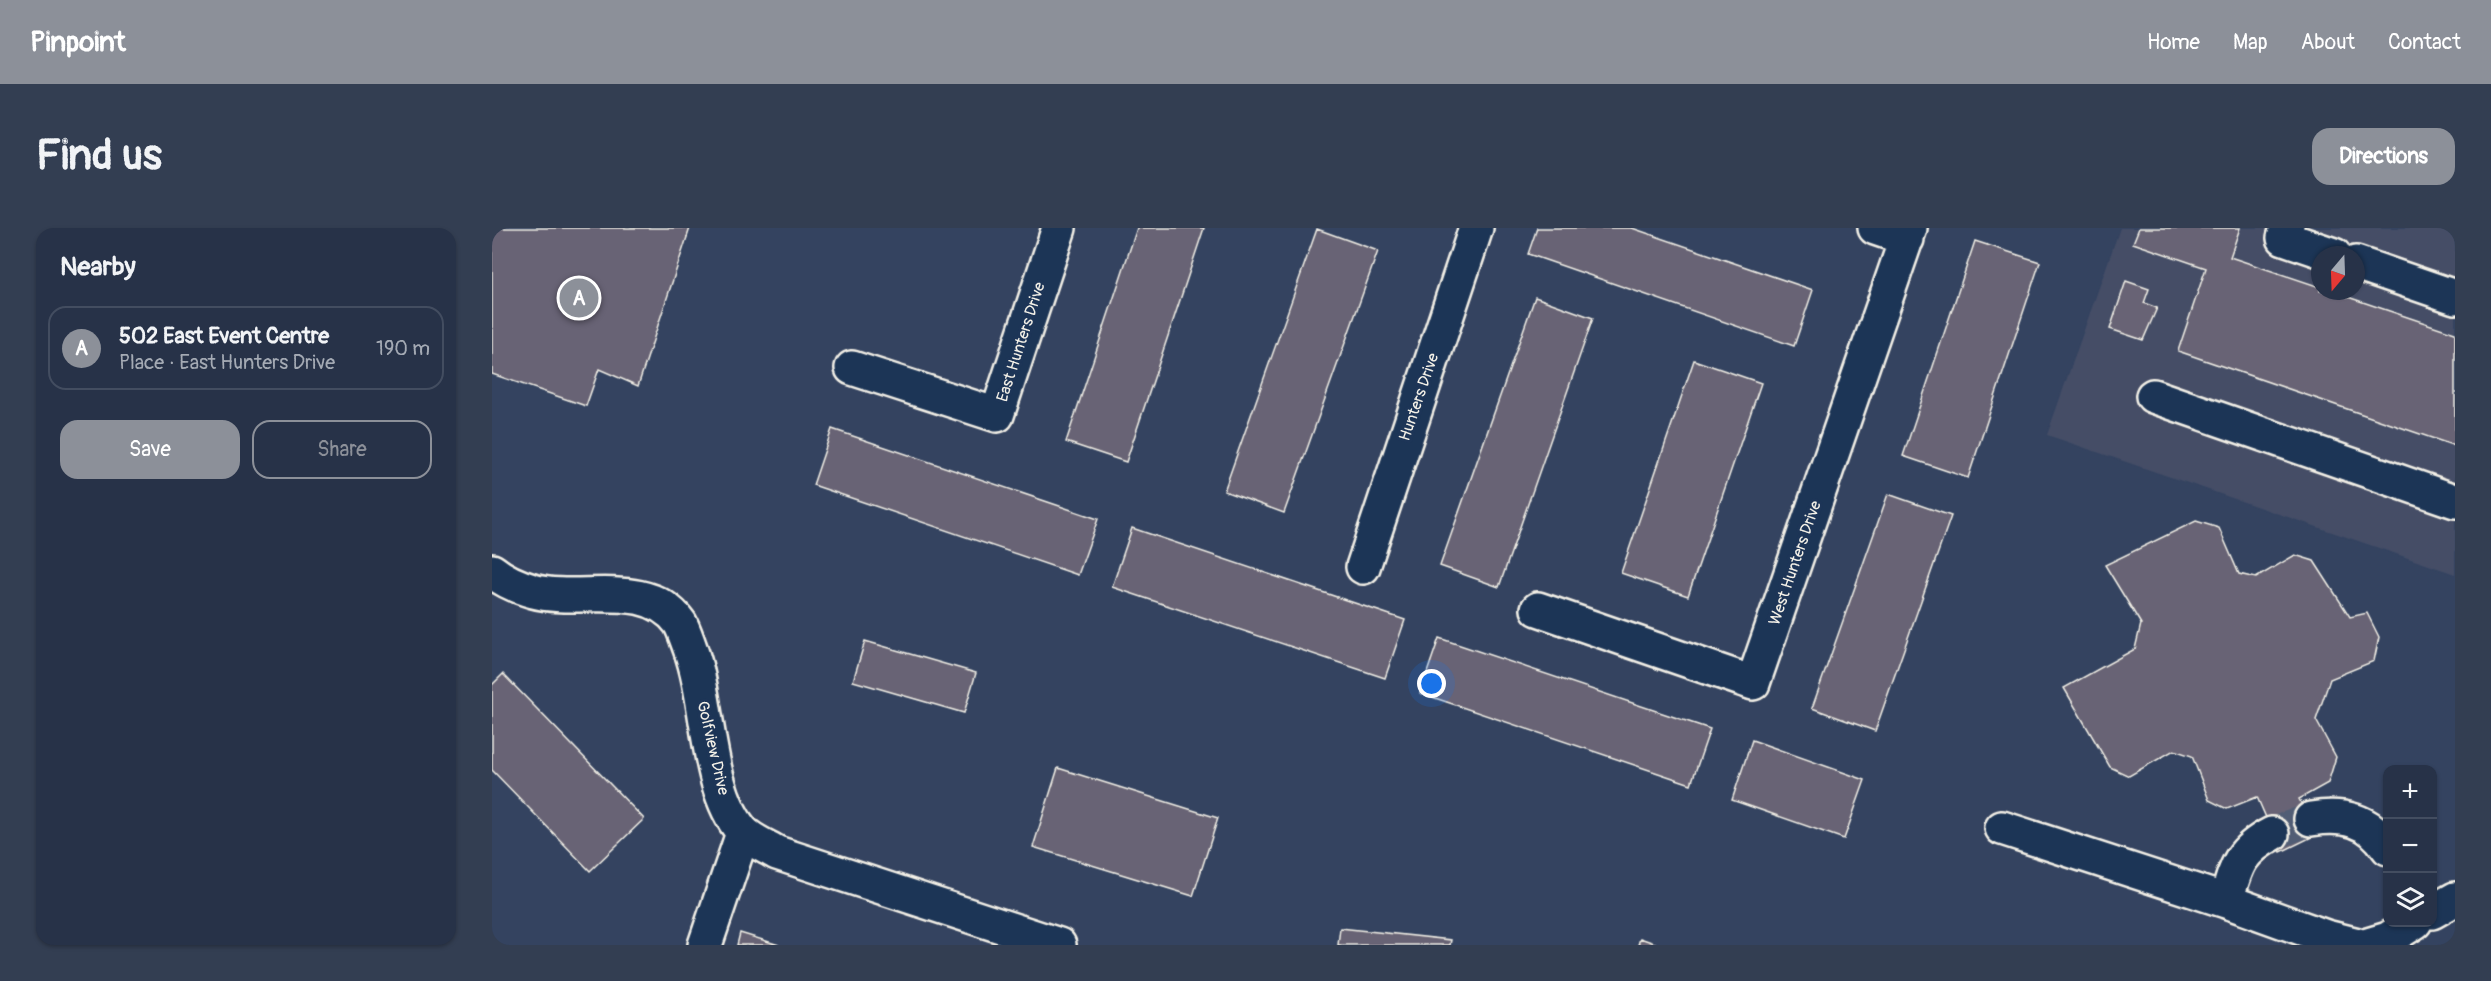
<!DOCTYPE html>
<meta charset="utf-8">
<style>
body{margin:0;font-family:Pangolin,sans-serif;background:#333e52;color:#f1f3f6}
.controls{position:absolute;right:18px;bottom:18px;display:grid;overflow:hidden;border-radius:12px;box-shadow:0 2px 4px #0004}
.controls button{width:54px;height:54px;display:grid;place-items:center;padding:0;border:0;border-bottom:2px solid #434d60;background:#273248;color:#f1f3f6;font:30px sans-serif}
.compass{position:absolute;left:1819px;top:18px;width:54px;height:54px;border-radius:50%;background:#273248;box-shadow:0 2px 4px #0004;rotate:199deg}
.you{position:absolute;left:940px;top:456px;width:21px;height:21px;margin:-15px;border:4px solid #fff;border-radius:50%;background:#1a73e8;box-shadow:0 0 0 9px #1a73e833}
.badge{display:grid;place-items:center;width:39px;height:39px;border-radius:50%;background:#8c9099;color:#fff;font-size:20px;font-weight:700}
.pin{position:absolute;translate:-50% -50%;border:3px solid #fff;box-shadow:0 2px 6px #0006}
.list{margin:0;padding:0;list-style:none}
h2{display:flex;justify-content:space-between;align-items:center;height:78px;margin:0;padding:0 24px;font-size:26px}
h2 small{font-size:20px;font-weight:400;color:#a4aab4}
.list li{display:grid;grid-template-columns:39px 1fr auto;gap:18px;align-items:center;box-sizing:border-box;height:84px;margin:0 12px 12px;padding:0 12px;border:2px solid #434d60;border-radius:18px}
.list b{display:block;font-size:22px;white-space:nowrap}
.list p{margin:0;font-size:20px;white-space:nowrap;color:#a4aab4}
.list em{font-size:20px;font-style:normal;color:#a4aab4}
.actions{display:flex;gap:12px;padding:18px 24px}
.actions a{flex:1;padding:14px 0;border:2px solid #8c9099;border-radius:18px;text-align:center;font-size:21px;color:#8c9099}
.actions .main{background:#8c9099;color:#fff}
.icon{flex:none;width:33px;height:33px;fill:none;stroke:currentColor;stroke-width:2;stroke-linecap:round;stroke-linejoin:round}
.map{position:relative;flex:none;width:1963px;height:717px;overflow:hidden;border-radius:18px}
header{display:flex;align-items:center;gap:36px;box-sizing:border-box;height:84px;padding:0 30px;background:#8c9099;color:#fff}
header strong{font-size:28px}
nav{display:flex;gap:33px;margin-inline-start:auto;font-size:21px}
.intro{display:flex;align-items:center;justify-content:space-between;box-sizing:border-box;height:144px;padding:0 36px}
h1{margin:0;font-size:42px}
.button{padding:15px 27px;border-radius:18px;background:#8c9099;color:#fff;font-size:21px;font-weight:700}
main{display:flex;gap:36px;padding:0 36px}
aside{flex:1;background:#273248;border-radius:18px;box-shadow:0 2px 4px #0004}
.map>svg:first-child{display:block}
.built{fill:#444d66;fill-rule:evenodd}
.building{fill:#686474;stroke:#f4f1e8;stroke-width:1.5}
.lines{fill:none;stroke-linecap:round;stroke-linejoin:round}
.minor-tunnel{stroke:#515d74;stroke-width:33;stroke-dasharray:33 16;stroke-linecap:butt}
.minor-casing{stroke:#f4f1e8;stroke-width:38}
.minor{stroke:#1d3557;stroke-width:33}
.labels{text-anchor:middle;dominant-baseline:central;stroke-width:6;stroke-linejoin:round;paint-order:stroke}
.street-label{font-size:16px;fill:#f4f1e8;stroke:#1d3557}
</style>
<header>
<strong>Pinpoint</strong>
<nav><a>Home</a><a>Map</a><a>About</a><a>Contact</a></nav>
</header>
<div class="intro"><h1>Find us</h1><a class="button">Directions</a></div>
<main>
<aside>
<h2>Nearby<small></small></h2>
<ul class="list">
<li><span class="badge">A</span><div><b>502 East Event Centre</b><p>Place · East Hunters Drive</p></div><em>190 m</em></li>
</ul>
<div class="actions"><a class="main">Save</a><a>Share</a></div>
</aside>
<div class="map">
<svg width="1963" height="717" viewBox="0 0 1963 717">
<rect width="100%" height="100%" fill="#344360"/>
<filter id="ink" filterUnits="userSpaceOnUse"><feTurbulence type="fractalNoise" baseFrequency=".0167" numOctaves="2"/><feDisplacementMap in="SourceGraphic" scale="12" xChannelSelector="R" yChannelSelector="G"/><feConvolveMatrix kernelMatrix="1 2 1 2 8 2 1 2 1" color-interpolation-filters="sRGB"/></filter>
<g filter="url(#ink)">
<path class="built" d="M 1628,0 L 1963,0 L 1963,346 L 1555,207 ZM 1828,27 L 1864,27 L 1864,63 L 1828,63 Z"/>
<path class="building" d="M 0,0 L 198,0 L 146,158 L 107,141 L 94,178 L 0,146 Z
M 645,0 L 712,0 L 634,234 L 574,214 Z
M 1045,0 L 1140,0 L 1321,62 L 1302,118 L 1036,26 Z
M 1647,0 L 1748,0 L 1738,29 L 1828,59 L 1828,63 L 1838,63 L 1963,105 L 1963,218 L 1686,123 L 1714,40 L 1641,15 Z
M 825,1 L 886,23 L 792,285 L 732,263 Z
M 1483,13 L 1548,34 L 1476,250 L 1411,228 Z
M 1634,53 L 1657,61 L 1652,75 L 1665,80 L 1651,112 L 1618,101 Z
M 1043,69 L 1101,90 L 1007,359 L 948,338 Z
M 1202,132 L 1269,155 L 1196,368 L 1129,345 Z
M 340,201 L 606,291 L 586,347 L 321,257 Z
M 1396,266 L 1459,288 L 1383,503 L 1320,480 Z
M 1704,293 L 1727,300 L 1747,346 L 1764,350 L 1803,327 L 1822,333 L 1858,389 L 1875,385 L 1887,409 L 1882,433 L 1838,451 L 1824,492 L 1844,529 L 1836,555 L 1807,571 L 1826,606 L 1789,624 L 1765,569 L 1735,581 L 1717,572 L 1700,528 L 1682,522 L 1637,548 L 1618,539 L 1572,460 L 1643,421 L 1649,396 L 1613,337 Z
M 640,300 L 913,392 L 893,450 L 620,359 Z
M 947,410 L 1218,501 L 1199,556 L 928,465 Z
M 373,413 L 484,445 L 472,485 L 361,453 Z
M 11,446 L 152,591 L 98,643 L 0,542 L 0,457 Z
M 1260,512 L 1373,552 L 1352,611 L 1240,572 Z
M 566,540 L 726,590 L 701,668 L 541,619 Z
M 848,700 L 959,712 L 958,717 L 846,717 Z
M 248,705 L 287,717 L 245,717 Z
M 1148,710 L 1168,717 L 1146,717 Z"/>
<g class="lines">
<path class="minor-tunnel" d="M 1780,606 L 1819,591"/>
<defs>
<path id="minor" d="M 1383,0 L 1415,11
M 1795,0 L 1792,10 L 1842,27
M 1864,35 L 1963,69
M 360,140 L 505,187 L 567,0
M 1661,168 L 1963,273
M 871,339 L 984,0
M 0,343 C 11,352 27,359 41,363 C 87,376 155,349 188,395 C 192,402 195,412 198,420 C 218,474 213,559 250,603 C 258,612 275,619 285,625 L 567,717
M 1046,381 L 1261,455 L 1418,0
M 1819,591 C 1851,586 1877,591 1896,620
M 1510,600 L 1734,673 L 1834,709 L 1866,717
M 1734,673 C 1744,639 1747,623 1780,606
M 1940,684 L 1963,671
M 213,717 L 251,605
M 1876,717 L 1896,711 L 1923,694"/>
</defs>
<use href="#minor" class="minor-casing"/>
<use href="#minor" class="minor"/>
</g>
</g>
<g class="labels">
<g class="street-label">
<text transform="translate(529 114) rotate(-72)">East Hunters Drive</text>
<text transform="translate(927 169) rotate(-71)">Hunters Drive</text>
<text transform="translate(1303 335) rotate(-71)">West Hunters Drive</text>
<text transform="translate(221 520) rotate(77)">Golfview Drive</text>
</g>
</g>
</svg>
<div class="controls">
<button>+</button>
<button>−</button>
<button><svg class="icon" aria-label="layers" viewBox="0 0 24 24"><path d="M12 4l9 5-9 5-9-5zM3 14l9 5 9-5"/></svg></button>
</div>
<svg class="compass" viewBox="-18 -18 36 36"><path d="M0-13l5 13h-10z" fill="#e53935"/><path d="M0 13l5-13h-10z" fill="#a4aab4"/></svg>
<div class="you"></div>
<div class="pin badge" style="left:87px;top:70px">A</div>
</div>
</main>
